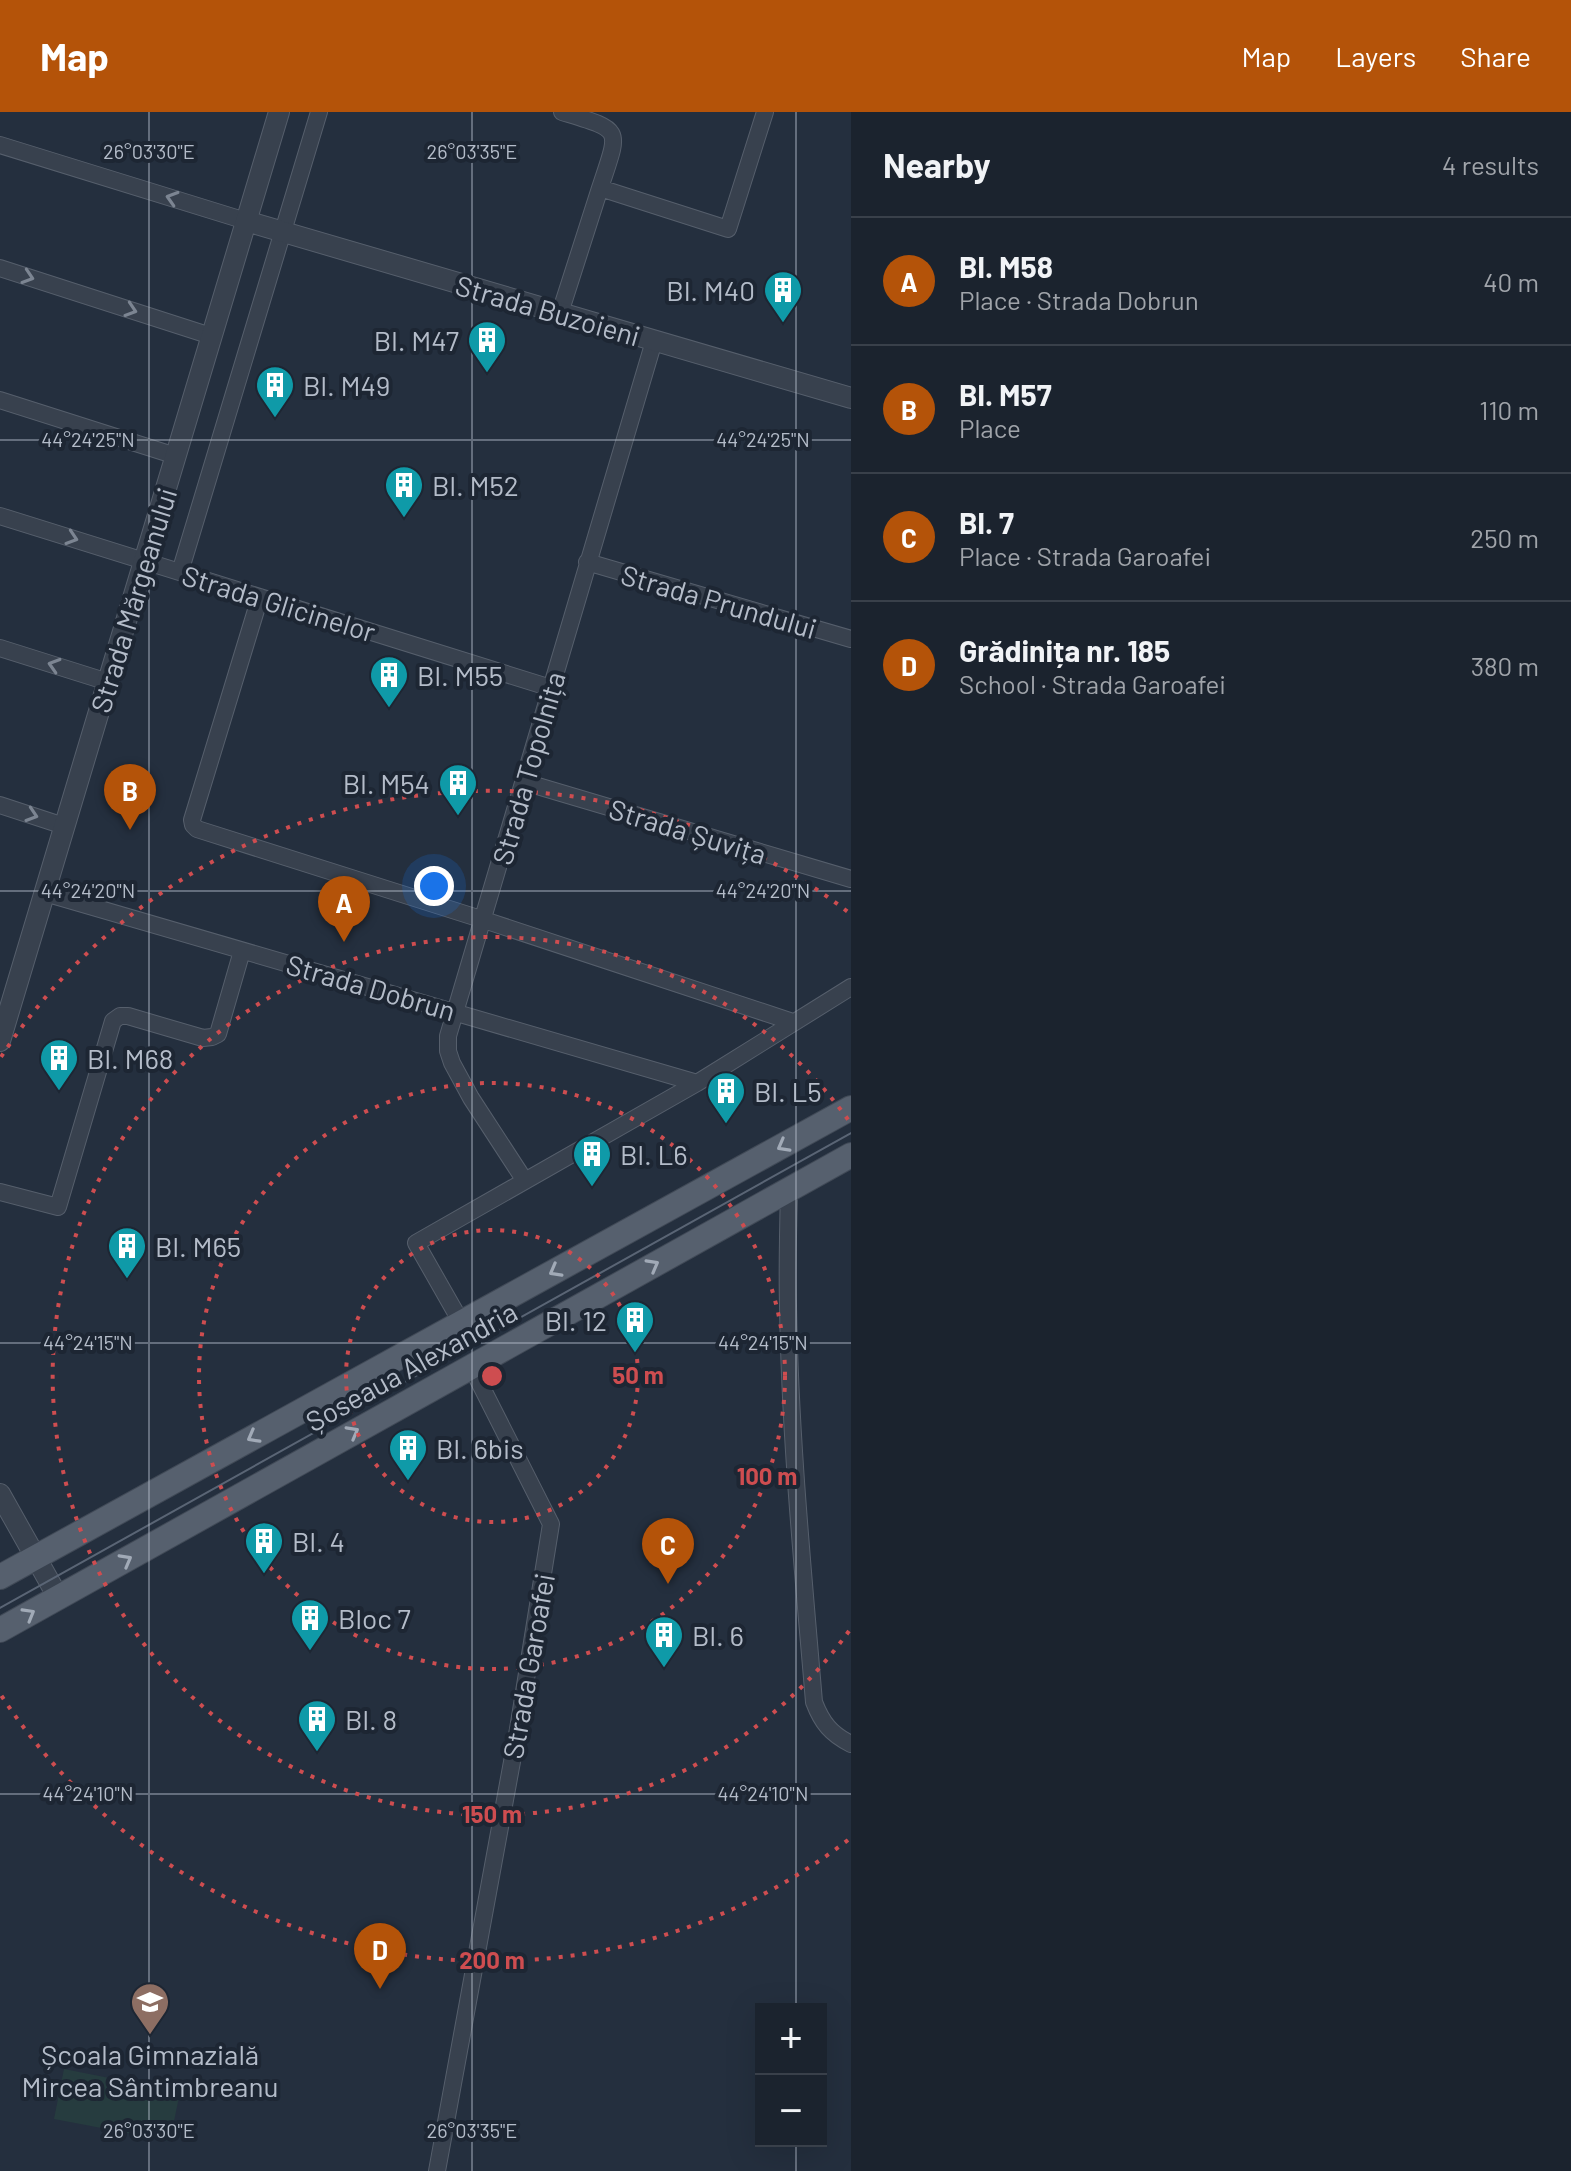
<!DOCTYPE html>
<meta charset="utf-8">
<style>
body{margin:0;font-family:Barlow,sans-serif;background:#242b36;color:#f1f3f6}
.controls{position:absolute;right:24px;bottom:24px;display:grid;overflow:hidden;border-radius:0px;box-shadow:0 8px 32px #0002}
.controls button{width:72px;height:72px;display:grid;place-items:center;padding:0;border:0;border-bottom:2px solid #39404a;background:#1b232e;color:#f1f3f6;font:40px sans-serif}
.you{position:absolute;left:434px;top:774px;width:28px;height:28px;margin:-20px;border:6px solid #fff;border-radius:50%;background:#1a73e8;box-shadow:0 0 0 12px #1a73e833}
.badge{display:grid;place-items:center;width:52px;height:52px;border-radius:50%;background:#b45309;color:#fff;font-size:26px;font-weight:700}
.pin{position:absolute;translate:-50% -66px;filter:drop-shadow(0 2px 4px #0008)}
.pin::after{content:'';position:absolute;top:42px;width:28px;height:24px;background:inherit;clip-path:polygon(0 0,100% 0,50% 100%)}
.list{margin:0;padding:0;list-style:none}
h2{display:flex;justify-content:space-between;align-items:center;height:104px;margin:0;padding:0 32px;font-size:34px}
h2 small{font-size:26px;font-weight:400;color:#a0a4aa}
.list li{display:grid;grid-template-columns:52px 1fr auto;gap:24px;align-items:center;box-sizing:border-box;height:128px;padding:0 32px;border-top:2px solid #39404a}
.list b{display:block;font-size:30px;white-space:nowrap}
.list p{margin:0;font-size:26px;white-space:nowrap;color:#a0a4aa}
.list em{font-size:26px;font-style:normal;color:#a0a4aa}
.map{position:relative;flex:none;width:851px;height:2059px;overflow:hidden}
header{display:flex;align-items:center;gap:48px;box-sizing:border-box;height:112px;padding:0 40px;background:#b45309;color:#fff}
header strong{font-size:38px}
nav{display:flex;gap:44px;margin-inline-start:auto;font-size:28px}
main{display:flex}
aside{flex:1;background:#1b232e}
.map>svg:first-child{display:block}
.garden{fill:#263c3f}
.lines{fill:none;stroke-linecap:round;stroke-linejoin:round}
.minor-casing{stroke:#565f6c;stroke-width:18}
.tertiary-casing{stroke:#565f6c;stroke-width:22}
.primary-casing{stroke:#414a57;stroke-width:26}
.minor{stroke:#38414e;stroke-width:16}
.tertiary{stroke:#38414e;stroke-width:20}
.primary{stroke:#56606e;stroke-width:24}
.tram{stroke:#5a6575;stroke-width:2}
.oneway{stroke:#7c8592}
.oneway2{stroke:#a1aab7}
.ticks{fill:none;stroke:#b4bcc9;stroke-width:2;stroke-opacity:0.45}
.ring{fill:none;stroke:#ce4d50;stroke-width:4;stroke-dasharray:4 8}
.labels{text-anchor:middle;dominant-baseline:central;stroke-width:8;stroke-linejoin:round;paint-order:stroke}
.poi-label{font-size:28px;fill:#b4bcc9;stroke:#1d2633;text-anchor:start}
.street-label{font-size:28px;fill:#b4bcc9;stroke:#1d2633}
.ticks-label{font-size:20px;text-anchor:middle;fill:#b4bcc9;stroke:#1d2633;stroke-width:8;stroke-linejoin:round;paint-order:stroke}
.centre{fill:#ce4d50;stroke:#1d2633;stroke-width:4}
.ring-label{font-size:24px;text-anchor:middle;font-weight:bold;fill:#ce4d50;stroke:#1d2633;stroke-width:8;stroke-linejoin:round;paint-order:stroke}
</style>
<header>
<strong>Map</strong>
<nav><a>Map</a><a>Layers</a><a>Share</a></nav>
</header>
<main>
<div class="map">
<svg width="851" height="2059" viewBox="0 0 851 2059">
<rect width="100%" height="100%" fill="#242f3e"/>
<path class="garden" d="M 64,1957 L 180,1980 L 170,2029 L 54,2007 Z"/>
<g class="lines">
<defs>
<path id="minor" d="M 562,0 C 624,19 620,15 600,76 L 728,117 L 765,0
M 0,33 L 246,109
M 0,156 L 211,224
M 560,201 L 600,76
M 0,288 L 176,344
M 0,404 L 551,576
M 587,450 L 851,527
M 180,460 L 319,0
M 260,485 L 192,708 L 193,713 L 197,717 L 484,808 L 793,910
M 0,536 L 108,570
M 524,670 L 851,767
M 0,693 L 64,714
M 45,781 L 697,971
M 525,1069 L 471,986 L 452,951 L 448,939 L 448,924 L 654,229
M 789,1078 C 788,1117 787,1155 788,1194 C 790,1326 803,1458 814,1590 C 822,1611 831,1622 851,1632
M 0,1080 L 58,1095 L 113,909 L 120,904 L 128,904 L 203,926 L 212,925 L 218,922 L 242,839
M 461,1210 L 416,1131 L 697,971 L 851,875
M 437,2059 L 518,1617 L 551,1412 L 471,1254"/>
<path id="tertiary" d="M 246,109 L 851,286
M 0,929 L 279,0
M 0,1382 L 58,1485"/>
<path id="primary" d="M 0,1465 L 851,996
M 0,1518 L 851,1043"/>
</defs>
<use href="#minor" class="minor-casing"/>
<use href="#tertiary" class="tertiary-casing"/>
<use href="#primary" class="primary-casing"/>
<use href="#minor" class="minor"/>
<use href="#tertiary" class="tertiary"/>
<use href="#primary" class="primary"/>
<path class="tram" d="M 0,1496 L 851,1021"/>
</g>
<defs><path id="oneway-chevron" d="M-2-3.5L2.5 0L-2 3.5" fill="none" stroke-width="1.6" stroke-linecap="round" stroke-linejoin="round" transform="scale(2)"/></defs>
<g class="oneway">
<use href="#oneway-chevron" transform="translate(172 86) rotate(-163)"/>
<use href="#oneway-chevron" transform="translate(28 165) rotate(18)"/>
<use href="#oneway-chevron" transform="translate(131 198) rotate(18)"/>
<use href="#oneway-chevron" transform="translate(72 426) rotate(18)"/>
<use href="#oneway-chevron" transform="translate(54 553) rotate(-163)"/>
<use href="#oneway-chevron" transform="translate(32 703) rotate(18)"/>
</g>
<g class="oneway2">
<use href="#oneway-chevron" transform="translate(783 1034) rotate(151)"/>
<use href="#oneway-chevron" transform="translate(653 1153) rotate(-29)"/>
<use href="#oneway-chevron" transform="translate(555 1159) rotate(151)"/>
<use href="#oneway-chevron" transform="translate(353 1320) rotate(-29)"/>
<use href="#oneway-chevron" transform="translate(253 1325) rotate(151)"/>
<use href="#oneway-chevron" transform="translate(126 1448) rotate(-29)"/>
<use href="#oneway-chevron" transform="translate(29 1502) rotate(-30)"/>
</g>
<path class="ticks" d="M 149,0 L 149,2059M 472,0 L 472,2059M 796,0 L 796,1897M 0,328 L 851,328M 0,779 L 851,779M 0,1231 L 851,1231M 0,1682 L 851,1682M 796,2029 L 796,2059"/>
<g class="ring">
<circle cx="492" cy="1264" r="146"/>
<circle cx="492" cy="1264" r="293"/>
<path d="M849 1519A439 439 0 1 1 849 1009"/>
<path d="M848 1728A585 585 0 0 1 1 1583M1 945A585 585 0 0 1 848 800"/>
</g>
<defs>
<symbol id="building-pin" viewBox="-11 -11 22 30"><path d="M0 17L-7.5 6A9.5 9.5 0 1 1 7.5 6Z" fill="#0f9aa8" stroke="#1d2633"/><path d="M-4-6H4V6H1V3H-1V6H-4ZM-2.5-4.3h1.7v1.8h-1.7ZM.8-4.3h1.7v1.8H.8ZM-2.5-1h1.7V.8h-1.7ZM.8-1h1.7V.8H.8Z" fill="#fff"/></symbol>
<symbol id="school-pin" viewBox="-11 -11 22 30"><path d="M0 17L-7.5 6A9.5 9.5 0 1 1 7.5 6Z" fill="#8d6e63" stroke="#1d2633"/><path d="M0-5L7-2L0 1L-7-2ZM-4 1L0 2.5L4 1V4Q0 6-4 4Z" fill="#fff"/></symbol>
</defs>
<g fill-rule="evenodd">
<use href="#building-pin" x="761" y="156" width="44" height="60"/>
<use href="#building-pin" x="465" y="206" width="44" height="60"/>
<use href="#building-pin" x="253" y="251" width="44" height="60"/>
<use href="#building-pin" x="382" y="351" width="44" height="60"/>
<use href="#building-pin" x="367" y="541" width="44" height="60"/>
<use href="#building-pin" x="436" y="649" width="44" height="60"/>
<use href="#building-pin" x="37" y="924" width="44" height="60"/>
<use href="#building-pin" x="704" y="957" width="44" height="60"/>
<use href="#building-pin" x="570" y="1020" width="44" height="60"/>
<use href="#building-pin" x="105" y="1112" width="44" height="60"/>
<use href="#building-pin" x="613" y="1186" width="44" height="60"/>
<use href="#building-pin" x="386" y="1314" width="44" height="60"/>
<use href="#building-pin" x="242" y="1407" width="44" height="60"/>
<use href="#building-pin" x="288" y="1484" width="44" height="60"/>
<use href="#building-pin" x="642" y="1501" width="44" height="60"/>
<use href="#building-pin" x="295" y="1585" width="44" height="60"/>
<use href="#school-pin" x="128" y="1868" width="44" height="60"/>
</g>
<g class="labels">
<g class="poi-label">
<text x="755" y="178" text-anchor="end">Bl. M40</text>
<text x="459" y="228" text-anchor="end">Bl. M47</text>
<text x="303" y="273">Bl. M49</text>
<text x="432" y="373">Bl. M52</text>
<text x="417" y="563">Bl. M55</text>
<text x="430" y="671" text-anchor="end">Bl. M54</text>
<text x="87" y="946">Bl. M68</text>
<text x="754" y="979">Bl. L5</text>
<text x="620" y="1042">Bl. L6</text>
<text x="155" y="1134">Bl. M65</text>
<text x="607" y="1208" text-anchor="end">Bl. 12</text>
<text x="436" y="1336">Bl. 6bis</text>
<text x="292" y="1429">Bl. 4</text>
<text x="338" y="1506">Bloc 7</text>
<text x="692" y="1523">Bl. 6</text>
<text x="345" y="1607">Bl. 8</text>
<text x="150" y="1942" text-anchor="middle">Școala Gimnazială<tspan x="150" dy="32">Mircea Sântimbreanu</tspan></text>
</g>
<g class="street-label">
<text transform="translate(548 198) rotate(16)">Strada Buzoieni</text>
<text transform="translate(133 488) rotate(-73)">Strada Mărgeanului</text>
<text transform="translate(719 489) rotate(16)">Strada Prundului</text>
<text transform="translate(279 491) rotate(17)">Strada Glicinelor</text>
<text transform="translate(528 656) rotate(-74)">Strada Topolnița</text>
<text transform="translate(688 719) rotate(17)">Strada Șuvița</text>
<text transform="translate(371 875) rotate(16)">Strada Dobrun</text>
<text transform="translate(411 1254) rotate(-29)">Șoseaua Alexandria</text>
<text transform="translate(528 1554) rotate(-80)">Strada Garoafei</text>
</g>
</g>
<g class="ticks-label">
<text x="149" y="47">26°03'30"E</text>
<text x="472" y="47">26°03'35"E</text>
<text x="88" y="335">44°24'25"N</text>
<text x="763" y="335">44°24'25"N</text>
<text x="88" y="786">44°24'20"N</text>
<text x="763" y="786">44°24'20"N</text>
<text x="88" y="1238">44°24'15"N</text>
<text x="763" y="1238">44°24'15"N</text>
<text x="88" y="1689">44°24'10"N</text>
<text x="763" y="1689">44°24'10"N</text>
<text x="149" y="2026">26°03'30"E</text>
<text x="472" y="2026">26°03'35"E</text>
</g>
<circle cx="492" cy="1264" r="12" class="centre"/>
<g class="ring-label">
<text x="638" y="1272">50 m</text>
<text x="767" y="1373">100 m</text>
<text x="492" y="1711">150 m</text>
<text x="492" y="1857">200 m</text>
</g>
</svg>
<div class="controls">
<button>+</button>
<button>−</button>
</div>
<div class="you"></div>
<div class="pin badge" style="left:344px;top:830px">A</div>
<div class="pin badge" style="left:130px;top:718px">B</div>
<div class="pin badge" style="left:668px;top:1472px">C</div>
<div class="pin badge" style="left:380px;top:1877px">D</div>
</div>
<aside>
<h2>Nearby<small>4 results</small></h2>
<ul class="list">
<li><span class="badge">A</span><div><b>Bl. M58</b><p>Place · Strada Dobrun</p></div><em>40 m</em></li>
<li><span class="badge">B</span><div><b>Bl. M57</b><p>Place</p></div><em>110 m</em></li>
<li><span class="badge">C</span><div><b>Bl. 7</b><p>Place · Strada Garoafei</p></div><em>250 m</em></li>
<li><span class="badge">D</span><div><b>Grădinița nr. 185</b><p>School · Strada Garoafei</p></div><em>380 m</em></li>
</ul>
</aside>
</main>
